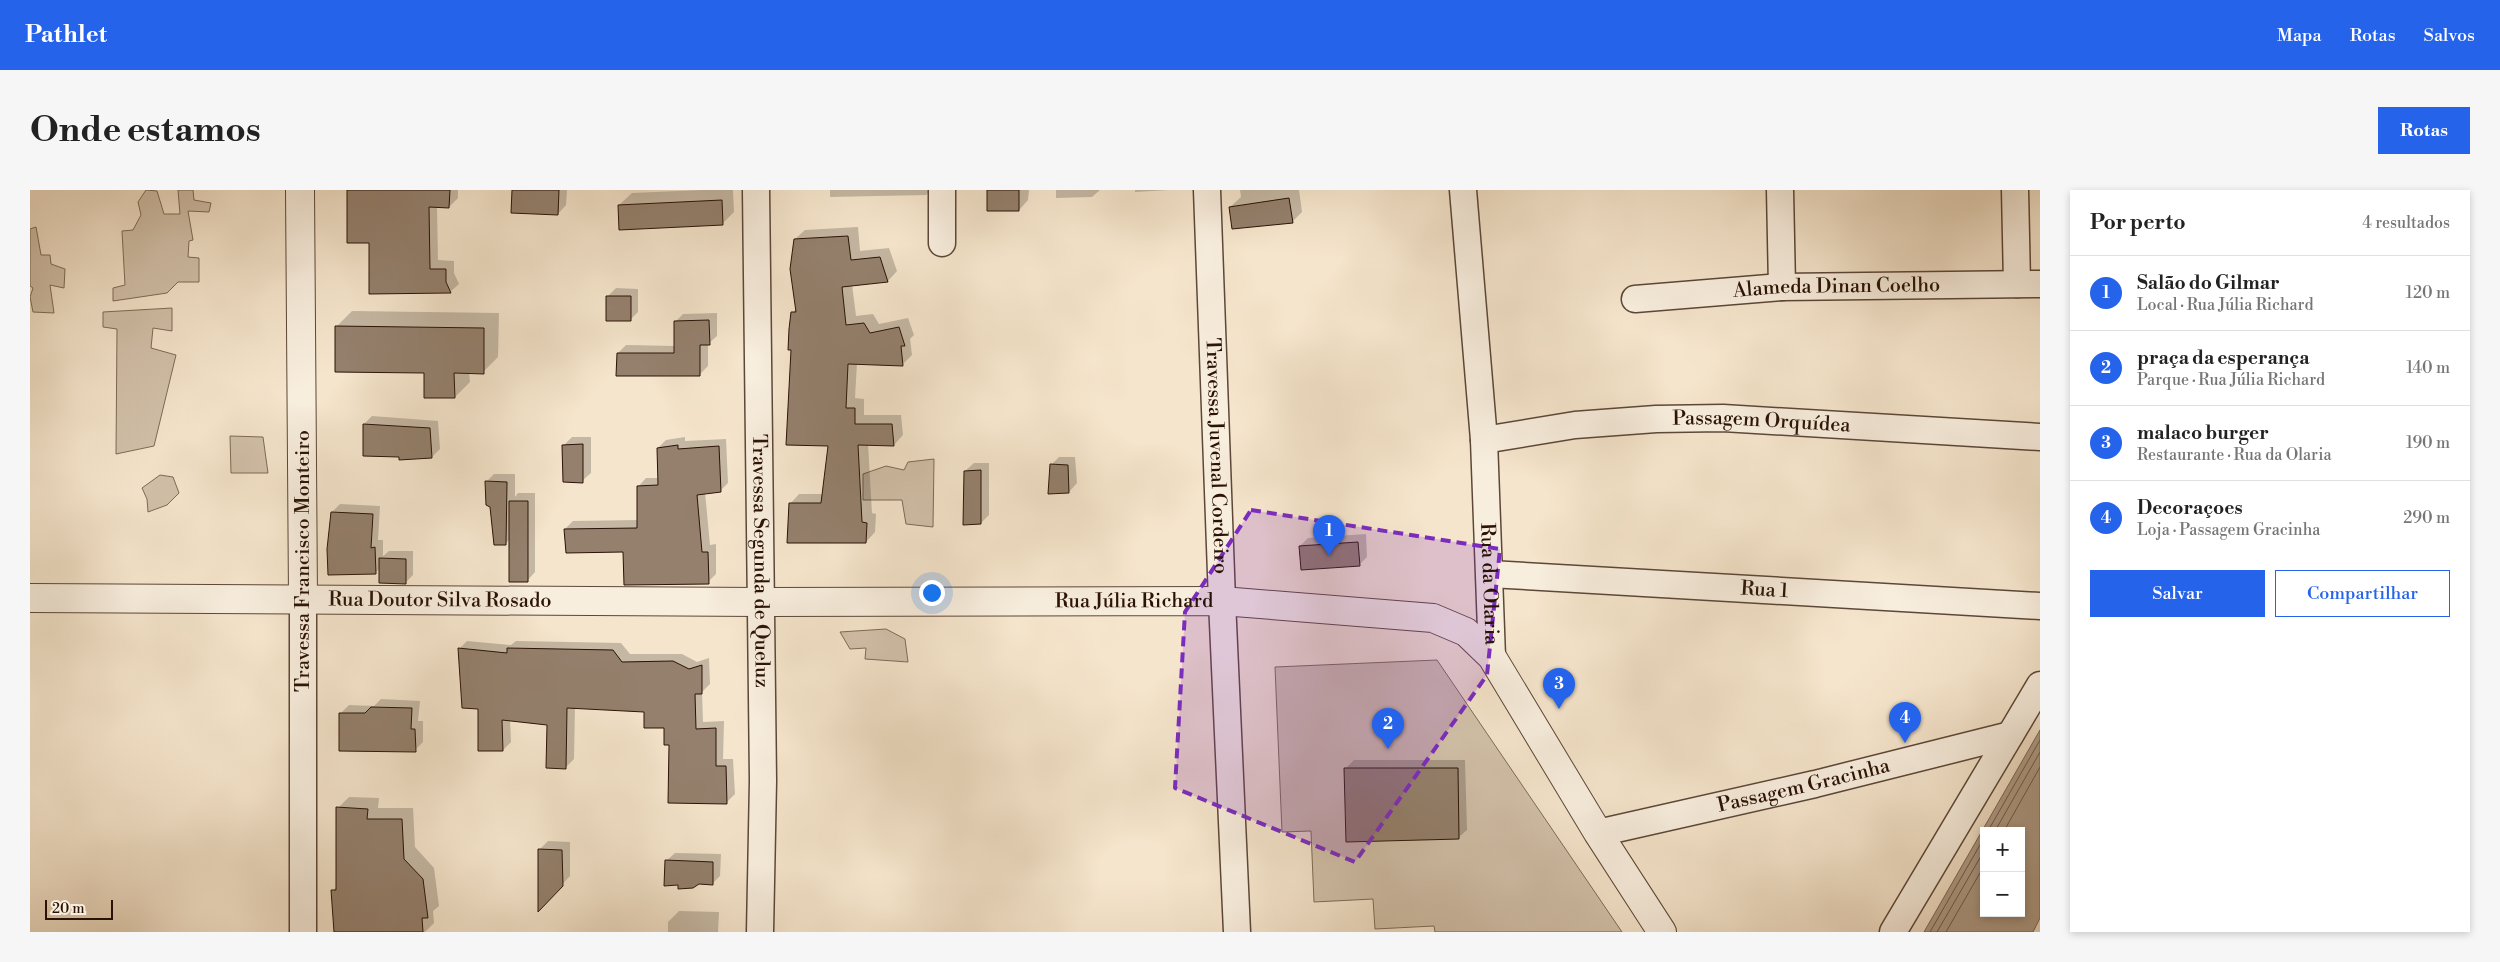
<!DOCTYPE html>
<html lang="pt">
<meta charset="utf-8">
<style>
body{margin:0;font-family:"Libre Bodoni",serif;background:#f6f6f6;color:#222}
.controls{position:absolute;right:15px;bottom:15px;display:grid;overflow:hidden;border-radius:0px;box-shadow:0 2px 8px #0003}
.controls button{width:45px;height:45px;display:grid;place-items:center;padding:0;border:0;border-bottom:1px solid #e0e0e0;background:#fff;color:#222;font:25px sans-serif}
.scale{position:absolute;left:15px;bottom:12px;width:68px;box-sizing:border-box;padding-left:5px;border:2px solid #2a1206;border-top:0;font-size:14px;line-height:18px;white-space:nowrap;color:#2a1206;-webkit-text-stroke:4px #f8eede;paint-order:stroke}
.you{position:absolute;left:901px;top:402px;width:18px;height:18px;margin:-12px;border:4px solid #fff;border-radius:50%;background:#1a73e8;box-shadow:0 0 0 8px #1a73e833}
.badge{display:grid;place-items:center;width:32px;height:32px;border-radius:50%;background:#2563eb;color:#fff;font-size:16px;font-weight:700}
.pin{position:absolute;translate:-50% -41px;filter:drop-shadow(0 1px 2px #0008)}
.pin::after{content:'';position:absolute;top:26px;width:18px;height:15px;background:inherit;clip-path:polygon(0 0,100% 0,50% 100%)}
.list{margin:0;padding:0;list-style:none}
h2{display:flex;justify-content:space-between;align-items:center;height:65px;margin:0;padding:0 20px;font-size:21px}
h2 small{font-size:16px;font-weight:400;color:#767676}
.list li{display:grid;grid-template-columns:32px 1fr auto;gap:15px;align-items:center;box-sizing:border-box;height:75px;padding:0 20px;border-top:1px solid #e0e0e0}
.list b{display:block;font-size:19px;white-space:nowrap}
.list p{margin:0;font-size:16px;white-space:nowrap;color:#767676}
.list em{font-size:16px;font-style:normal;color:#767676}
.actions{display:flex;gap:10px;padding:15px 20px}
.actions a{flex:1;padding:11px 0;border:1px solid #2563eb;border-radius:0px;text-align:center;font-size:18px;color:#2563eb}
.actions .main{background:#2563eb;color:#fff}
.map{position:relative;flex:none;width:2010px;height:742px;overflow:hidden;border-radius:0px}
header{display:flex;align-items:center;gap:30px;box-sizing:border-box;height:70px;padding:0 25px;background:#2563eb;color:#fff}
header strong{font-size:24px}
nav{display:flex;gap:28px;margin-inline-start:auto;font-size:18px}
.intro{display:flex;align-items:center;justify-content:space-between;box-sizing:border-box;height:120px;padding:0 30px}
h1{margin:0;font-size:35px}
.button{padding:12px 22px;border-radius:0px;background:#2563eb;color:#fff;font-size:18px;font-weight:700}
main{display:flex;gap:30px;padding:0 30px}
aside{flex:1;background:#fff;border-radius:0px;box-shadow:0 2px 8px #0003}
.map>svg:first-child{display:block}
.green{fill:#d2c1aa;stroke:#7e6a58}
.water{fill:#b09d89;stroke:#7a6555;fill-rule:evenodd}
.shadow{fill:#0003}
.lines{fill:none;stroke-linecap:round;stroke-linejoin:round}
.shore{stroke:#6d5848;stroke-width:1}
.building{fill:#94806d;stroke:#2a1206}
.minor-casing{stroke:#5d4738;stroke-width:29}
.tertiary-casing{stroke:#5d4738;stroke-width:30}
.minor{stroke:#f8eede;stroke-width:26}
.tertiary{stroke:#f8eede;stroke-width:28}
.marked{fill:#7b2cbf;fill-opacity:0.2;stroke:#7b2cbf;stroke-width:4;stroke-dasharray:10 6;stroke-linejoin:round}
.labels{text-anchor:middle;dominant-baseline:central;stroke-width:5;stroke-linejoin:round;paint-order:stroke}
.street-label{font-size:20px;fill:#2a1206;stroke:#f8eede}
</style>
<header>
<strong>Pathlet</strong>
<nav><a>Mapa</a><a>Rotas</a><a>Salvos</a></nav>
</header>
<div class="intro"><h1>Onde estamos</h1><a class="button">Rotas</a></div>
<main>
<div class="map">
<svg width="2010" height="742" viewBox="0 0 2010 742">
<rect width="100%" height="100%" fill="#f5e5cc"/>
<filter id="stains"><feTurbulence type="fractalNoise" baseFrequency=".004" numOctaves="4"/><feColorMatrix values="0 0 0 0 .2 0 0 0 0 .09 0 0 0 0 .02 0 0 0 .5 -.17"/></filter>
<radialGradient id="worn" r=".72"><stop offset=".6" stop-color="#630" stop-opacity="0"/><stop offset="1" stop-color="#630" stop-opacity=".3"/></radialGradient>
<path class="green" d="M 116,0 L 127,1 L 134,24 L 150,24 L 148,0 L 163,0 L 164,10 L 181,13 L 179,22 L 158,21 L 163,50 L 159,51 L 158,67 L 169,68 L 169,92 L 148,92 L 137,103 L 83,111 L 83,98 L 95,95 L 92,41 L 103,40 L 111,25 L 108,12 Z
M 6,37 L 11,65 L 20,65 L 21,74 L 35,79 L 34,98 L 20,95 L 24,123 L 3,122 L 0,107 L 3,98 L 0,96 L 0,39 Z
M 142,118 L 142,141 L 123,138 L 121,158 L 146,165 L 124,256 L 86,264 L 87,139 L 73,137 L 73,122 Z
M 200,246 L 233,247 L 238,283 L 201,283 Z
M 904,269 L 903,337 L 876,334 L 872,310 L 833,310 L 833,284 L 856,276 L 874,280 L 878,272 Z
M 130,285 L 143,287 L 149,303 L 137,315 L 118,322 L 117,309 L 112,298 Z
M 856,439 L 875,449 L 878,472 L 835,469 L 836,458 L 820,459 L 810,442 Z
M 1407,470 L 1592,742 L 1405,742 L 1404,736 L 1345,739 L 1343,709 L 1284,712 L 1281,641 L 1252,642 L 1245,477 Z"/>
<path class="water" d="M 2010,540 L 2010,728 L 2003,742 L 1894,742 ZM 1954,641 L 1991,641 L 1991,723 L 1954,723 Z"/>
<path class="shadow" d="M 318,0 L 428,0 L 428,8 L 419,17 L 407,16 L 408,70 L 424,71 L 424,83 L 429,94 L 420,102 L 340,52 Z
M 483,0 L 537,0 L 536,15 L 528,24 Z
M 672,0 L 703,0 L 704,22 L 692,34 L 589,15 L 602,3 Z
M 800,0 L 902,0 L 896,5 L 800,7 Z
M 958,0 L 999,0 L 998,10 L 989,20 Z
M 1026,0 L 1070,0 L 1062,7 L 1026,8 Z
M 1105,0 L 1139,0 L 1105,2 Z
M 1210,0 L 1269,0 L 1272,22 L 1262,32 L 1200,17 L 1211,7 Z
M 828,37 L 830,61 L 859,58 L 867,81 L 858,91 L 822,94 L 826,126 L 843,124 L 849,134 L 878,128 L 884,145 L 880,149 L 882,165 L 873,174 L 827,173 L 825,208 L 834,209 L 834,225 L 871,225 L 873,245 L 864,255 L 838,254 L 842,323 L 846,324 L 845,342 L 836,352 L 760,314 L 769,304 L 794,304 L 800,255 L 762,158 L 762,123 L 767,118 L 765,49 L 775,40 Z
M 586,98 L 608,99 L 608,122 L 600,130 L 578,106 Z
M 322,121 L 469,123 L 468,167 L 453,182 L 439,182 L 440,192 L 425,207 L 395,182 L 307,136 Z
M 687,123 L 687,146 L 678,154 L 678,176 L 669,185 L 588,163 L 596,155 L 645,156 L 645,132 L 653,124 Z
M 342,226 L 408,231 L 410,259 L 402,267 L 370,266 L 334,234 Z
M 542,247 L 561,247 L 561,283 L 552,291 L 534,255 Z
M 655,247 L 655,251 L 696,249 L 698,293 L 690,301 L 675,302 L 680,355 L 686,354 L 686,384 L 678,392 L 535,339 L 543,331 L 608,330 L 608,297 L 616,288 L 629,288 L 628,258 L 636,250 Z
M 1029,267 L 1045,267 L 1047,293 L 1039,302 L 1021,275 Z
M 944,273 L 959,273 L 959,325 L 951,333 L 935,281 Z
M 464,284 L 485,284 L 485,307 L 488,303 L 505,303 L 505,382 L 497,391 L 480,349 L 476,353 L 462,316 L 456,292 Z
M 310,314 L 350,316 L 348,350 L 353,350 L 353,366 L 359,361 L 383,361 L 383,385 L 375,393 L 350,378 L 345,383 L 302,322 Z
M 1336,344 L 1337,367 L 1329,375 L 1270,356 L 1278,348 Z
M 437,451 L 481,455 L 486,451 L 591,453 L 600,464 L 652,464 L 667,472 L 679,468 L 680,494 L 672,502 L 673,532 L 694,531 L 693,569 L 703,569 L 705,604 L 697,612 L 641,554 L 635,537 L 616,521 L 545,517 L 544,569 L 536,577 L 519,534 L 480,530 L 481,552 L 473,560 L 449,518 L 429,459 Z
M 351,509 L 390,511 L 388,531 L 393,531 L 393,552 L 385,560 L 311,523 L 319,515 L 344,516 Z
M 1324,570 L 1435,570 L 1437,640 L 1428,648 L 1316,578 Z
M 319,607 L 349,608 L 348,618 L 383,618 L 385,657 L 404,678 L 409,716 L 403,721 L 404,733 L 395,742 L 304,742 L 302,701 L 308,696 L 308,618 Z
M 518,651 L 540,652 L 540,686 L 509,719 L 510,659 Z
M 645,663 L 691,664 L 690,686 L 682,694 L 650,694 L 636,671 Z
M 649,721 L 689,722 L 688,742 L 638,742 L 638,732 Z"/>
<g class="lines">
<path class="shore" d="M 1958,641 L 2010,550
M 1965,641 L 2010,562
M 1974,641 L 2010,577
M 1900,742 L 1954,648
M 1907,742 L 1954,661
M 1916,742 L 1954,676"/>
</g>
<path class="building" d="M 317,0 L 420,0 L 419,18 L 399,17 L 400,79 L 416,79 L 416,92 L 421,103 L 339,104 L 339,53 L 317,53 Z
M 482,0 L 529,0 L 528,25 L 481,23 Z
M 957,0 L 989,0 L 989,21 L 957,21 Z
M 1259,8 L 1263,33 L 1202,39 L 1199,17 Z
M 692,10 L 693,35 L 589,40 L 588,15 Z
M 818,46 L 821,70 L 850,67 L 858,92 L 812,97 L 816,135 L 834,133 L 840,143 L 869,137 L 875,156 L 871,156 L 873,176 L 818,174 L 816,218 L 825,218 L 825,234 L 862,234 L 864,256 L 828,255 L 832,332 L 837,333 L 836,353 L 757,353 L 759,313 L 791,313 L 798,256 L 756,255 L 761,160 L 758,160 L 759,139 L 761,122 L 766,122 L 760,79 L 764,49 Z
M 576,106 L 601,106 L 601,131 L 576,131 Z
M 679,130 L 680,155 L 670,155 L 670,186 L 586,186 L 587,163 L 644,163 L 644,131 Z
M 305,136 L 454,138 L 454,184 L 424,183 L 425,208 L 394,208 L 394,183 L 305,182 Z
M 333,234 L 400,238 L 402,268 L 369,270 L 369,267 L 333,266 Z
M 553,254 L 553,293 L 533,292 L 532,255 Z
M 648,255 L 648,259 L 689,256 L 691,302 L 667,305 L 672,362 L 678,362 L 679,394 L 594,395 L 593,362 L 536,363 L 534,339 L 607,338 L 607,296 L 628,295 L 627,258 Z
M 1020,274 L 1038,275 L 1039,303 L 1018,304 Z
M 951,280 L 951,334 L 933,335 L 934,281 Z
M 455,291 L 477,292 L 476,355 L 464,355 L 460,317 L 456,315 Z
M 479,311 L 498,311 L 498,392 L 479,392 Z
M 301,322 L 343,324 L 341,358 L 345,357 L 346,384 L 298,385 L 297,359 Z
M 1328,352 L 1330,376 L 1271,380 L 1269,356 Z
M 349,368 L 376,369 L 376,394 L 349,393 Z
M 428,458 L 477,463 L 477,458 L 583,460 L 592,472 L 643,471 L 659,479 L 672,475 L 672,504 L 665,504 L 666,539 L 686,538 L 686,576 L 696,576 L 697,614 L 638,613 L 639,555 L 634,555 L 634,538 L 614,538 L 614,522 L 537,518 L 536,579 L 516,578 L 517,535 L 472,530 L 473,561 L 448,561 L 448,519 L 432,518 Z
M 341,517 L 382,518 L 381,539 L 385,539 L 386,562 L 309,561 L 309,523 L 335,523 Z
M 1314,578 L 1428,578 L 1429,649 L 1316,652 Z
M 306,617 L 338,619 L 337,629 L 372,629 L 374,669 L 393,689 L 398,728 L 392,728 L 393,742 L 304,742 L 301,700 L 306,700 Z
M 508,659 L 532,660 L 533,696 L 508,722 Z
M 635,670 L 683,672 L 683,695 L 669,694 L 663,698 L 648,699 L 648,695 L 634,696 Z"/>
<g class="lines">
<defs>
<g id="minor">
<path id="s1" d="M 726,0 L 733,591 L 730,742"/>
<path d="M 912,0 L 912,53"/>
<path id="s2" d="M 1177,0 L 1192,411 L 1207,742"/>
<path id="s3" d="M 1433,0 L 1454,250 L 1462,467"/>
<path d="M 1750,0 L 1752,97"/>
<path d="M 1985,0 L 1987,94"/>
<path id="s4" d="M 1605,109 L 1752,97 L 2010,94"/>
<path id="s5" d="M 1454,250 L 1545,235 L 1626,229 L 1693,228 L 2010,247"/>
<path id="s6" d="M 1460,384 L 2010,416"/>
<path id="s7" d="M 1568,643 L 1785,594 L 1980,545"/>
<path d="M 273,742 L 273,408"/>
<path d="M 1863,742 L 2010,495"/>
</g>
<g id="tertiary">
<path d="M 270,0 L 273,408"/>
<path id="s8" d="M 0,408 L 731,412 L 1192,411 L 1403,428 L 1436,442 L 1462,467 L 1568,643 L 1632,742"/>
</g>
</defs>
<use href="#minor" class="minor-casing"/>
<use href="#tertiary" class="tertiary-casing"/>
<use href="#minor" class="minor"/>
<use href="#tertiary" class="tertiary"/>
</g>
<path class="marked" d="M 1221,320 L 1470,359 L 1457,485 L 1325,672 L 1145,598 L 1155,422 Z"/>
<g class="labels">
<g class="street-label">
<text stroke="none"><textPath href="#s4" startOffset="202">Alameda Dinan Coelho</textPath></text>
<text stroke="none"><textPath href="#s5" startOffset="279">Passagem Orquídea</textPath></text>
<text stroke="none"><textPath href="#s2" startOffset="266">Travessa Juvenal Cordeiro</textPath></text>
<text transform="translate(273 371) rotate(-90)">Travessa Francisco Monteiro</text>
<text stroke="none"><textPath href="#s1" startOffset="371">Travessa Segunda de Queluz</textPath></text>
<text stroke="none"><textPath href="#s3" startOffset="395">Rua da Olaria</textPath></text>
<text stroke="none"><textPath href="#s6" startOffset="275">Rua 1</textPath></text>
<text stroke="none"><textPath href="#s8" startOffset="410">Rua Doutor Silva Rosado</textPath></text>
<text stroke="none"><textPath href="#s8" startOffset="1104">Rua Júlia Richard</textPath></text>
<text stroke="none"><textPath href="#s7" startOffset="211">Passagem Gracinha</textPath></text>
</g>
</g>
<rect width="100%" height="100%" filter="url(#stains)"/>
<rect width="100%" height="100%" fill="url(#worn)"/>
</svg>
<div class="controls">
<button>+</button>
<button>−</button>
</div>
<div class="scale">20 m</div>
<div class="you"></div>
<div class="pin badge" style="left:1299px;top:366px">1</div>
<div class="pin badge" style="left:1358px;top:559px">2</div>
<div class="pin badge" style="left:1529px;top:519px">3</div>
<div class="pin badge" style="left:1875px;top:553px">4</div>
</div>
<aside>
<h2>Por perto<small>4 resultados</small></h2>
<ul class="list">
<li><span class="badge">1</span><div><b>Salão do Gilmar</b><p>Local · Rua Júlia Richard</p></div><em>120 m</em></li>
<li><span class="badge">2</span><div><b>praça da esperança</b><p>Parque · Rua Júlia Richard</p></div><em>140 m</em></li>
<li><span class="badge">3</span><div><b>malaco burger</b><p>Restaurante · Rua da Olaria</p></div><em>190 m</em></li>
<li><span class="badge">4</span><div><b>Decoraçoes</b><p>Loja · Passagem Gracinha</p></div><em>290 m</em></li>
</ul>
<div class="actions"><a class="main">Salvar</a><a>Compartilhar</a></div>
</aside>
</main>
